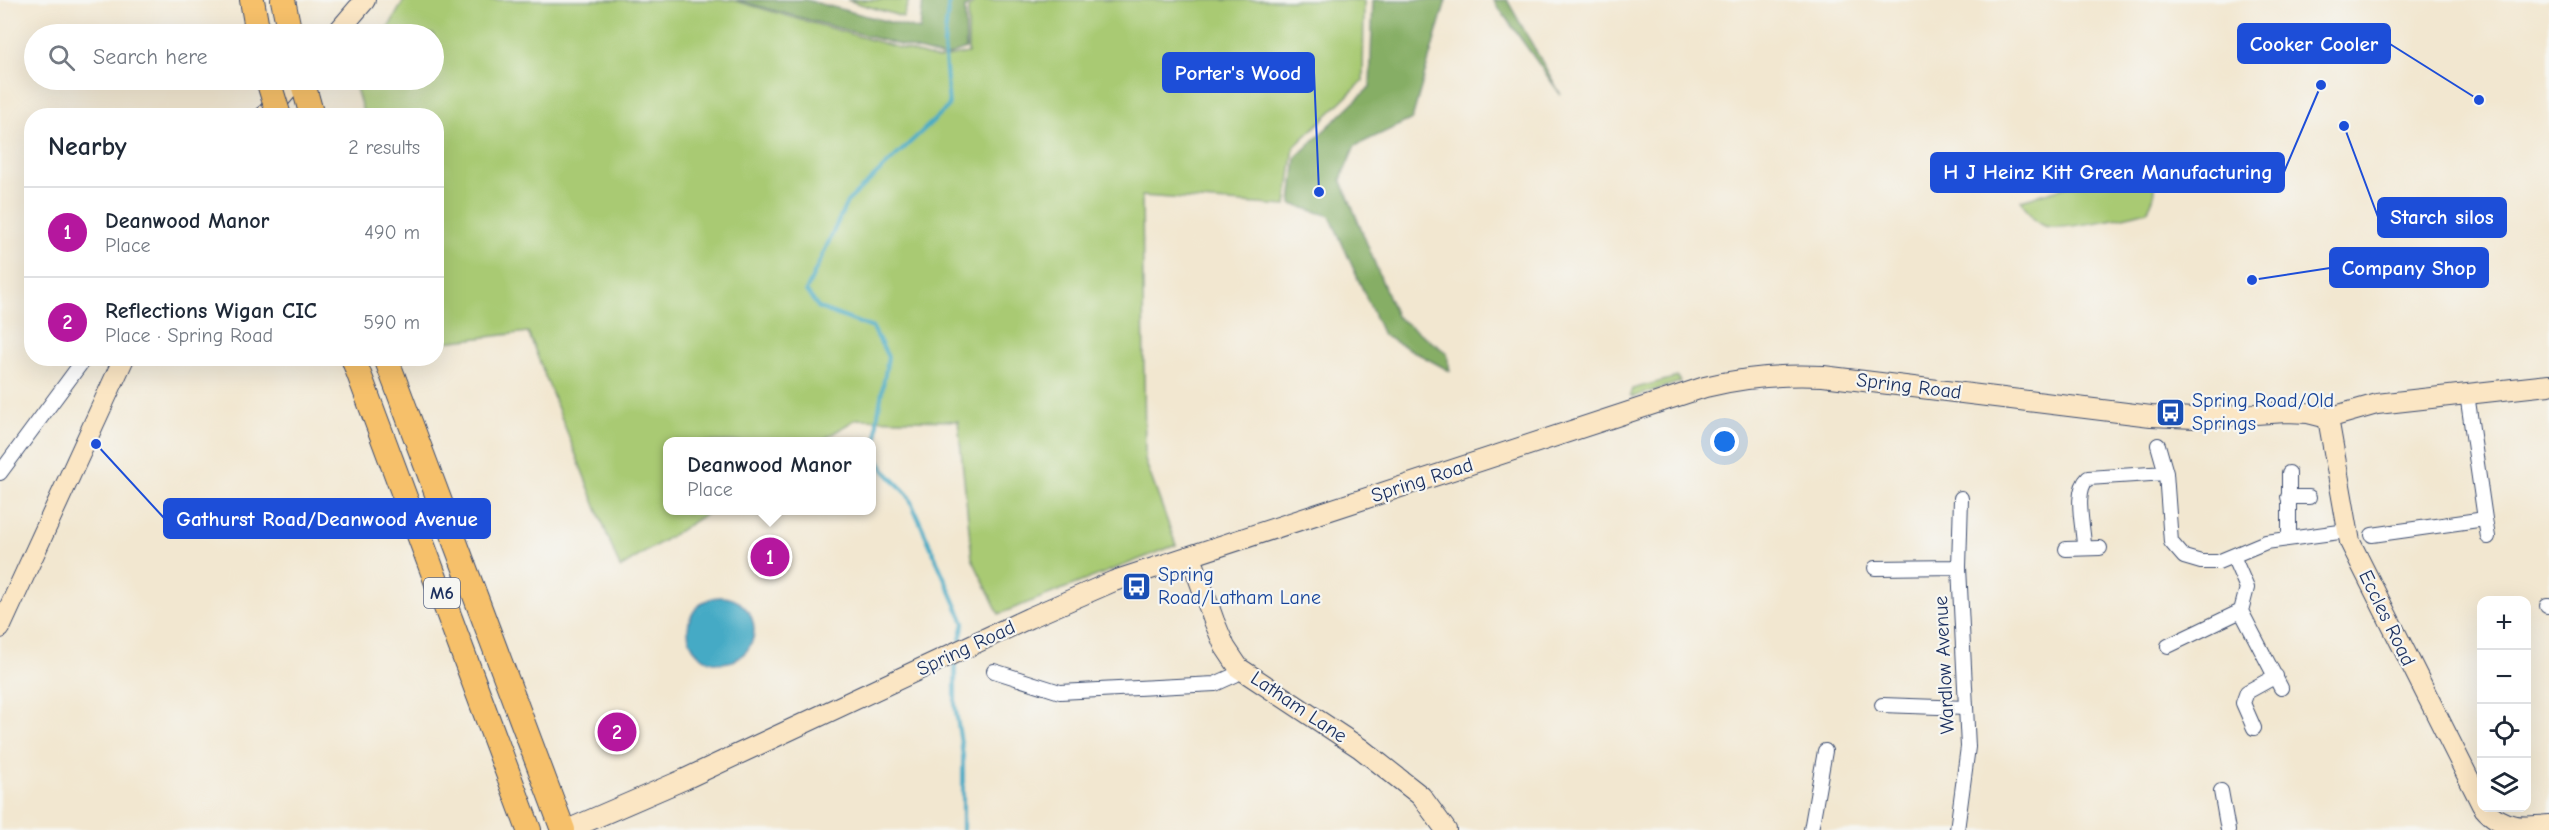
<!DOCTYPE html>
<meta charset="utf-8">
<style>
body{margin:0;font-family:"Comic Neue",sans-serif;background:#f2f2f3;color:#1f2937}
.controls{position:absolute;right:18px;bottom:18px;display:grid;overflow:hidden;border-radius:12px;box-shadow:0 6px 24px #0002}
.controls button{width:54px;height:54px;display:grid;place-items:center;padding:0;border:0;border-bottom:2px solid #e0e1e3;background:#fff;color:#1f2937;font:30px sans-serif}
.you{position:absolute;left:1725px;top:442px;width:21px;height:21px;margin:-15px;border:4px solid #fff;border-radius:50%;background:#1a73e8;box-shadow:0 0 0 9px #1a73e833}
.badge{display:grid;place-items:center;width:39px;height:39px;border-radius:50%;background:#b5179e;color:#fff;font-size:20px;font-weight:700}
.pin{position:absolute;translate:-50% -50%;border:3px solid #fff;box-shadow:0 2px 6px #0006}
.popup{position:absolute;left:663px;top:437px;width:213px;height:78px;box-sizing:border-box;display:grid;place-content:center;border-radius:12px;background:#fff;filter:drop-shadow(0 2px 4px #0005);font-size:20px;white-space:nowrap;color:#747a83}
.popup b{font-size:22px;color:#1f2937}
.popup::after{content:'';position:absolute;left:50%;top:100%;margin-left:-12px;border:12px solid transparent;border-top-color:#fff}
.list{margin:0;padding:0;list-style:none}
h2{display:flex;justify-content:space-between;align-items:center;height:78px;margin:0;padding:0 24px;font-size:26px}
h2 small{font-size:20px;font-weight:400;color:#747a83}
.list li{display:grid;grid-template-columns:39px 1fr auto;gap:18px;align-items:center;box-sizing:border-box;height:90px;padding:0 24px;border-top:2px solid #e0e1e3}
.list b{display:block;font-size:22px;white-space:nowrap}
.list p{margin:0;font-size:20px;white-space:nowrap;color:#747a83}
.list em{font-size:20px;font-style:normal;color:#747a83}
.icon{flex:none;width:33px;height:33px;fill:none;stroke:currentColor;stroke-width:2;stroke-linecap:round;stroke-linejoin:round}
.map{position:relative;flex:none;width:2549px;height:830px;overflow:hidden}
.search{position:absolute;background:#fff;box-shadow:0 6px 24px #0002;left:24px;top:24px;width:420px;height:66px;display:flex;align-items:center;gap:15px;box-sizing:border-box;padding:0 21px;border-radius:33px;color:#747a83;font-size:22px}
.panel{position:absolute;background:#fff;box-shadow:0 6px 24px #0002;left:24px;top:108px;width:420px;height:258px;border-radius:24px}
.map>svg:first-child{display:block}
.green{fill:#a9ca73;stroke:#627c68;stroke-width:1.5}
.forest{fill:#86ae65;stroke:#506e62;stroke-width:1.5}
.water{fill:#45aac5;stroke:#306c92;stroke-width:1.5}
.lines{fill:none;stroke-linecap:round;stroke-linejoin:round}
.stream{stroke:#45aac5;stroke-width:4}
.street-casing{stroke:#3b4b6f;stroke-width:16}
.secondary-casing{stroke:#3b4b6f;stroke-width:22}
.highway-casing{stroke:#3b4b6f;stroke-width:26}
.street{stroke:#fff;stroke-width:14}
.secondary{stroke:#fbe6c4;stroke-width:20}
.highway{stroke:#f6c06b;stroke-width:24}
.highway-bridge-casing{stroke:#3b4b6f;stroke-width:26;stroke-linecap:butt}
.highway-bridge{stroke:#f6c06b;stroke-width:24}
.labels{text-anchor:middle;dominant-baseline:central;stroke-width:4.5;stroke-linejoin:round;paint-order:stroke}
.shield{fill:#f6f6f2;stroke:#5d6b8a;stroke-width:1.5}
.shield-label{font-size:18px;font-weight:bold;fill:#1b2f5e}
.street-label{font-size:20px;fill:#1b2f5e;stroke:#f6f6f2}
.transit-label{font-size:20px;fill:#164399;stroke:#f6f6f2;text-anchor:start}
.leader{fill:none;stroke:#1d4ed8;stroke-width:2}
.callout-dot{fill:#1d4ed8;stroke:#f6f6f2;stroke-width:2}
.callout{fill:#1d4ed8;stroke:#1d4ed8;stroke-width:2}
.callout-label{font-size:21px;text-anchor:middle;font-weight:bold;fill:#fff}
</style>
<div class="map">
<svg width="2549" height="830" viewBox="0 0 2549 830">
<rect width="100%" height="100%" fill="#f6f6f2"/>
<filter id="ink" filterUnits="userSpaceOnUse"><feTurbulence type="fractalNoise" baseFrequency=".0167" numOctaves="2"/><feDisplacementMap in="SourceGraphic" scale="12" xChannelSelector="R" yChannelSelector="G"/><feConvolveMatrix kernelMatrix="1 2 1 2 8 2 1 2 1" color-interpolation-filters="sRGB"/></filter>
<filter id="wash" filterUnits="userSpaceOnUse"><feTurbulence type="fractalNoise" baseFrequency=".008" numOctaves="4" result="noise"/><feDisplacementMap in="SourceGraphic" scale="24" xChannelSelector="R" yChannelSelector="G"/><feGaussianBlur stdDeviation="1.35" result="paint"/><feColorMatrix in="noise" values="0 0 0 0 0 0 0 0 0 0 0 0 0 0 0 0 0 1.4 0 .05"/><feComposite in="paint" operator="in"/></filter>
<g filter="url(#wash)">
<rect width="100%" height="100%" fill="#f2e7d0"/>
<path class="green" d="M 404,0 L 732,0 L 938,59 L 968,53 L 968,8 L 977,0 L 1364,0 L 1363,81 L 1294,147 L 1286,206 L 1142,196 L 1145,460 L 1176,545 L 999,614 L 972,558 L 958,421 L 856,419 L 821,441 L 668,442 L 668,510 L 711,511 L 620,568 L 528,332 L 437,343 L 436,116 L 364,115 L 356,88 L 361,80 L 434,80 L 434,34 L 385,34 Z
M 847,0 L 909,0 L 903,17 Z
M 2148,158 C 2155,179 2160,191 2147,211 C 2129,216 2057,233 2042,225 C 2032,220 2026,209 2021,200 L 2101,177 L 2099,170 L 2129,160 L 2130,163 Z
M 1677,377 L 1680,382 L 1633,397 L 1630,395 L 1632,389 Z"/>
<path class="forest" d="M 736,0 L 806,0 L 920,30 L 923,0 L 973,0 L 965,8 L 966,49 L 944,57 Z
M 1373,0 L 1446,0 L 1412,119 L 1355,146 L 1341,179 L 1396,316 L 1447,353 L 1450,371 L 1383,335 L 1330,216 L 1291,204 L 1296,157 L 1370,87 Z
M 1493,0 L 1507,0 L 1561,95 Z"/>
<path class="water" d="M688 630a33 33 0 1 1 66 0a33 33 0 1 1-66 0Z"/>
<g class="lines">
<path class="stream" d="M 949,0 L 944,44 L 949,106 L 847,202 L 806,291 L 819,308 L 873,328 L 888,357 L 877,420 L 877,458 L 885,471 L 908,495 L 964,623 L 960,639
M 955,664 L 955,705 L 963,756 L 963,830"/>
</g>
</g>
<g filter="url(#ink)">
<g class="lines">
<defs>
<path id="street" d="M 2158,445 L 2166,473 L 2171,542 L 2184,557 L 2201,562 L 2218,562 L 2266,542 L 2347,531
M 0,473 L 85,358
M 2288,497 L 2309,497
M 2485,519 L 2488,537
M 2372,535 L 2485,519 L 2467,394
M 2289,538 L 2289,473
M 2084,547 C 2084,528 2073,492 2088,478 L 2166,473
M 2066,549 L 2100,548
M 1875,568 L 1959,567
M 2547,606 L 2549,606
M 2241,611 L 2281,688
M 2168,646 L 2241,611 L 2247,588 L 2233,556
M 994,671 L 1060,692 L 1215,684 L 1235,675 L 1239,668
M 1882,705 L 1966,708
M 2254,728 L 2243,703 L 2247,692 L 2276,676
M 2221,791 L 2228,830
M 1811,830 L 1825,751
M 1957,830 L 1968,747 L 1959,567 L 1961,498"/>
<path id="secondary" d="M 336,34 L 365,0
M 265,116 L 296,80
M 2328,418 L 2350,542 L 2482,805
M 1191,557 L 1214,621 L 1225,647 L 1239,668 L 1360,748 L 1421,796 L 1446,830
M 0,628 L 124,358
M 2484,808 C 2502,829 2523,828 2549,825
M 567,830 L 685,779 L 1029,618 L 1114,581 L 1705,387 C 1745,377 1782,374 1823,376 L 2151,416 L 2195,418 L 2286,412 L 2308,413 L 2328,418 L 2377,404 L 2549,385"/>
<path id="highway" d="M 252,0 L 258,34
M 283,0 L 290,34
M 302,80 L 312,116
M 353,358 L 529,830
M 386,358 L 563,830"/>
</defs>
<use href="#street" class="street-casing"/>
<use href="#secondary" class="secondary-casing"/>
<use href="#highway" class="highway-casing"/>
<use href="#street" class="street"/>
<use href="#secondary" class="secondary"/>
<use href="#highway" class="highway"/>
<defs>
<path id="highway-bridge" d="M 268,80 L 279,116"/>
</defs>
<use href="#highway-bridge" class="highway-bridge-casing"/>
<use href="#highway-bridge" class="highway-bridge"/>
</g>
</g>
<defs>
<symbol id="bus-square" viewBox="-11 -11 22 22"><rect x="-9" y="-9" width="18" height="18" rx="4" fill="#1a4fb4" stroke="#f6f6f2"/><path d="M-5-6H5V4H4V6H2V4H-2V6H-4V4H-5ZM-3.5-4V0h7V-4ZM-3.5 1.2v1.5H-2V1.2ZM2 1.2v1.5H3.5V1.2Z" fill="#fff"/></symbol>
</defs>
<g fill-rule="evenodd">
<use href="#bus-square" x="2154" y="396" width="33" height="33"/>
<use href="#bus-square" x="1120" y="570" width="33" height="33"/>
</g>
<g class="labels">
<rect class="shield" x="424" y="578" width="36" height="30" rx="4.5"/>
<g class="shield-label">
<text x="442" y="593">M6</text>
</g>
<g class="street-label">
<text transform="translate(1909 386) rotate(7)">Spring Road</text>
<text transform="translate(1422 480) rotate(-18)">Spring Road</text>
<text transform="translate(2387 618) rotate(64)">Eccles Road</text>
<text transform="translate(966 648) rotate(-25)">Spring Road</text>
<text transform="translate(1944 665) rotate(-93)">Wardlow Avenue</text>
<text transform="translate(1299 707) rotate(34)">Latham Lane</text>
</g>
<g class="transit-label">
<text x="2192" y="400">Spring Road/Old<tspan x="2192" dy="23">Springs</tspan></text>
<text x="1158" y="574">Spring<tspan x="1158" dy="23">Road/Latham Lane</tspan></text>
</g>
</g>
<path class="leader" d="M2479 100L2390 44M1319 192L1314 72M2321 85L2284 172M2344 126L2378 217M2252 280L2330 268M96 444L164 518"/>
<g class="callout-dot">
<circle cx="2479" cy="100" r="6"/>
<circle cx="1319" cy="192" r="6"/>
<circle cx="2321" cy="85" r="6"/>
<circle cx="2344" cy="126" r="6"/>
<circle cx="2252" cy="280" r="6"/>
<circle cx="96" cy="444" r="6"/>
</g>
<g class="callout">
<rect x="2238" y="24" width="152" height="39" rx="6"/>
<rect x="1163" y="53" width="151" height="39" rx="6"/>
<rect x="1931" y="153" width="353" height="39" rx="6"/>
<rect x="2378" y="198" width="128" height="39" rx="6"/>
<rect x="2330" y="248" width="158" height="39" rx="6"/>
<rect x="164" y="499" width="326" height="39" rx="6"/>
</g>
<g class="callout-label">
<text x="2314" y="51">Cooker Cooler</text>
<text x="1238" y="80">Porter's Wood</text>
<text x="2108" y="179">H J Heinz Kitt Green Manufacturing</text>
<text x="2442" y="224">Starch silos</text>
<text x="2409" y="275">Company Shop</text>
<text x="327" y="526">Gathurst Road/Deanwood Avenue</text>
</g>
</svg>
<div class="controls">
<button>+</button>
<button>−</button>
<button><svg class="icon" aria-label="locate" viewBox="0 0 24 24"><circle cx="12" cy="12" r="6"/><path d="M12 2v4M12 18v4M2 12h4M18 12h4"/></svg></button>
<button><svg class="icon" aria-label="layers" viewBox="0 0 24 24"><path d="M12 4l9 5-9 5-9-5zM3 14l9 5 9-5"/></svg></button>
</div>
<div class="you"></div>
<div class="pin badge" style="left:770px;top:557px">1</div>
<div class="popup"><b>Deanwood Manor</b>Place</div>
<div class="pin badge" style="left:617px;top:732px">2</div>
<div class="search"><svg class="icon" aria-label="search" viewBox="0 0 24 24"><circle cx="10" cy="10" r="6"/><path d="M15 15l6 6"/></svg>Search here</div>
<section class="panel">
<h2>Nearby<small>2 results</small></h2>
<ul class="list">
<li><span class="badge">1</span><div><b>Deanwood Manor</b><p>Place</p></div><em>490 m</em></li>
<li><span class="badge">2</span><div><b>Reflections Wigan CIC</b><p>Place · Spring Road</p></div><em>590 m</em></li>
</ul>
</section>
</div>
